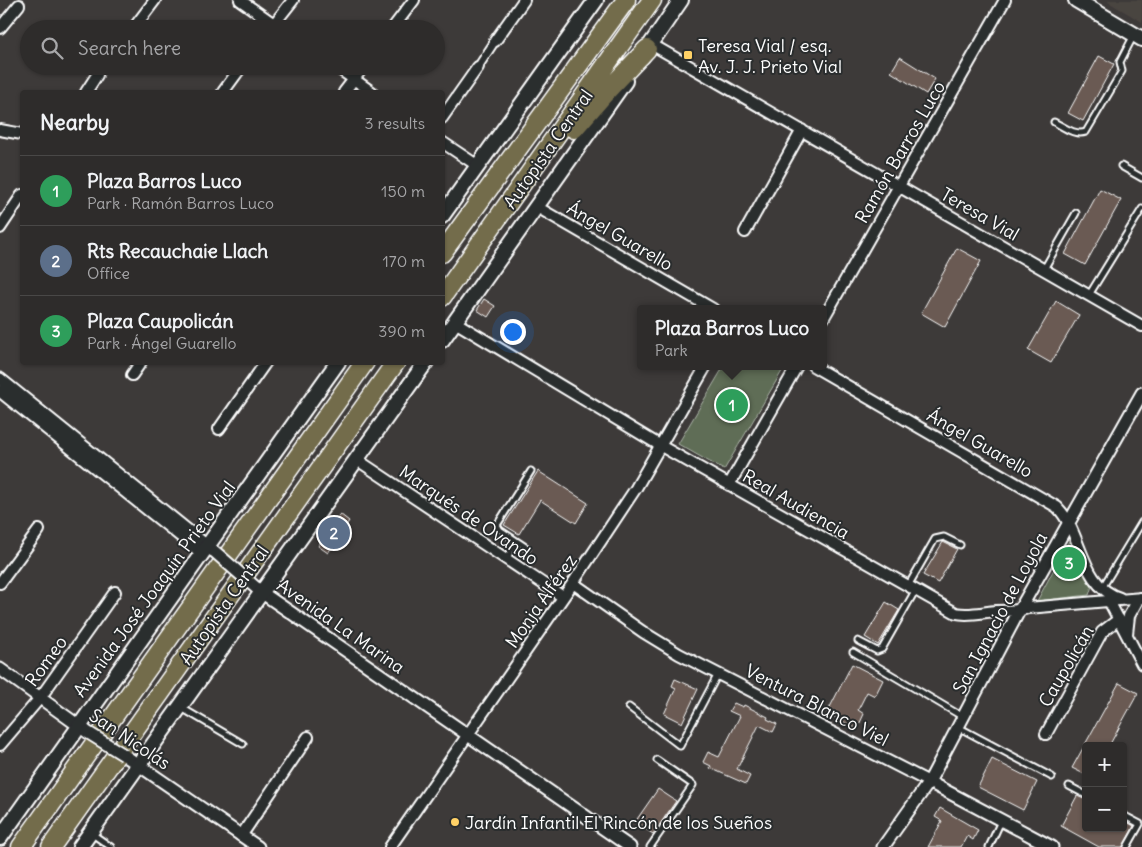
<!DOCTYPE html>
<meta charset="utf-8">
<style>
body{margin:0;font-family:Delius,sans-serif;background:#3a3837;color:#f1f3f6}
.controls{position:absolute;right:15px;bottom:15px;display:grid;overflow:hidden;border-radius:5px;box-shadow:0 1px 4px #0004}
.controls button{width:45px;height:45px;display:grid;place-items:center;padding:0;border:0;border-bottom:1px solid #494847;background:#2e2c2b;color:#f1f3f6;font:25px sans-serif}
.you{position:absolute;left:512px;top:331px;width:18px;height:18px;margin:-12px;border:4px solid #fff;border-radius:50%;background:#1a73e8;box-shadow:0 0 0 8px #1a73e833}
.badge{display:grid;place-items:center;width:32px;height:32px;border-radius:50%;background:#ffd166;color:#fff;font-size:16px;font-weight:700}
.pin{position:absolute;translate:-50% -50%;border:2px solid #fff;box-shadow:0 1px 5px #0006}
.popup{position:absolute;left:637px;top:305px;width:190px;height:65px;box-sizing:border-box;display:grid;place-content:center;border-radius:5px;background:#2e2c2b;filter:drop-shadow(0 1px 4px #0005);font-size:16px;white-space:nowrap;color:#a7a7a9}
.popup b{font-size:19px;color:#f1f3f6}
.popup::after{content:'';position:absolute;left:50%;top:100%;margin-left:-10px;border:10px solid transparent;border-top-color:#2e2c2b}
.list{margin:0;padding:0;list-style:none}
h2{display:flex;justify-content:space-between;align-items:center;height:65px;margin:0;padding:0 20px;font-size:21px}
h2 small{font-size:16px;font-weight:400;color:#a7a7a9}
.list li{display:grid;grid-template-columns:32px 1fr auto;gap:15px;align-items:center;box-sizing:border-box;height:70px;padding:0 20px;border-top:1px solid #494847}
.list b{display:block;font-size:19px;white-space:nowrap}
.list p{margin:0;font-size:16px;white-space:nowrap;color:#a7a7a9}
.list em{font-size:16px;font-style:normal;color:#a7a7a9}
.icon{flex:none;width:28px;height:28px;fill:none;stroke:currentColor;stroke-width:2;stroke-linecap:round;stroke-linejoin:round}
.map{position:relative;flex:none;width:1142px;height:847px;overflow:hidden}
.search{position:absolute;background:#2e2c2b;box-shadow:0 1px 4px #0004;left:20px;top:20px;width:425px;height:55px;display:flex;align-items:center;gap:12px;box-sizing:border-box;padding:0 18px;border-radius:28px;color:#a7a7a9;font-size:19px}
.panel{position:absolute;background:#2e2c2b;box-shadow:0 1px 4px #0004;left:20px;top:90px;width:425px;height:275px;border-radius:5px}
.map>svg:first-child{display:block}
.built{fill:#4a4440}
.green{fill:#5e6d56;stroke:#aeb6aa}
.building{fill:#6a5a52;stroke:#fff}
.lines{fill:none;stroke-linecap:round;stroke-linejoin:round}
.service-casing{stroke:#fff;stroke-width:9}
.pedestrian-casing{stroke:#fff;stroke-width:11}
.minor-casing{stroke:#fff;stroke-width:14}
.tertiary-casing{stroke:#fff;stroke-width:15}
.secondary-casing{stroke:#fff;stroke-width:18}
.motorway-casing{stroke:#fff;stroke-width:21}
.service{stroke:#2a2d2e;stroke-width:5}
.pedestrian{stroke:#2a2d2e;stroke-width:7}
.minor{stroke:#2a2d2e;stroke-width:10}
.tertiary{stroke:#2a2d2e;stroke-width:11}
.secondary{stroke:#2a2d2e;stroke-width:14}
.motorway{stroke:#736c4b;stroke-width:18}
.tertiary-bridge-casing{stroke:#fff;stroke-width:15;stroke-linecap:butt}
.tertiary-bridge{stroke:#2a2d2e;stroke-width:11}
.poi-dot{fill:#ffd166;stroke:#2a2d2e;stroke-width:2}
.labels{text-anchor:middle;dominant-baseline:central;stroke-width:4;stroke-linejoin:round;paint-order:stroke}
.poi-label{font-size:18px;fill:#fff;stroke:#2a2d2e;text-anchor:start}
.street-label{font-size:18px;fill:#fff;stroke:#2a2d2e}
</style>
<div class="map">
<svg width="1142" height="847" viewBox="0 0 1142 847">
<rect width="100%" height="100%" fill="#3d3a39"/>
<filter id="ink" filterUnits="userSpaceOnUse"><feTurbulence type="fractalNoise" baseFrequency=".02" numOctaves="2"/><feDisplacementMap in="SourceGraphic" scale="10" xChannelSelector="R" yChannelSelector="G"/><feConvolveMatrix kernelMatrix="1 2 1 2 8 2 1 2 1" color-interpolation-filters="sRGB"/></filter>
<g filter="url(#ink)">
<path class="built" d="M 1109,0 L 1142,0 L 1142,22 L 1108,2 Z"/>
<path class="green" d="M 724,366 L 785,366 L 724,470 L 678,444 Z
M 1070,539 L 1092,586 L 1089,595 L 1037,601 Z"/>
<path class="building" d="M 1099,56 L 1114,64 L 1083,121 L 1068,113 Z
M 900,57 L 935,79 L 926,94 L 891,72 Z
M 1100,189 L 1121,200 L 1085,265 L 1065,254 Z
M 957,248 L 981,261 L 945,327 L 921,313 Z
M 484,299 L 495,306 L 488,317 L 477,310 Z
M 1056,301 L 1079,315 L 1051,363 L 1028,350 Z
M 538,471 L 588,503 L 576,523 L 540,500 L 519,534 L 504,525 Z
M 340,514 L 349,521 L 328,553 L 318,546 Z
M 943,542 L 957,549 L 938,583 L 923,575 Z
M 886,602 L 899,610 L 878,645 L 865,637 Z
M 852,664 L 883,680 L 875,696 L 867,692 L 858,710 L 864,714 L 857,729 L 827,713 Z
M 675,679 L 698,689 L 682,723 L 664,714 L 676,688 L 672,686 Z
M 1119,683 L 1138,693 L 1109,746 L 1086,746 L 1086,775 L 1072,768 Z
M 734,703 L 743,707 L 744,705 L 768,717 L 767,719 L 777,724 L 773,732 L 759,725 L 737,769 L 750,776 L 746,784 L 710,768 L 711,766 L 703,762 L 708,752 L 719,757 L 740,716 L 729,711 Z
M 992,759 L 1037,782 L 1023,810 L 978,787 Z
M 658,789 L 676,801 L 653,834 L 635,822 Z
M 1077,796 L 1086,800 L 1086,828 L 1123,828 L 1123,820 L 1134,826 L 1123,847 L 1099,847 L 1061,826 Z
M 940,808 L 978,830 L 973,840 L 967,836 L 961,847 L 928,847 L 942,821 L 935,817 Z"/>
<g class="lines">
<defs>
<path id="service" d="M 1054,122 C 1064,127 1075,136 1086,132 L 1122,71 L 1120,62 L 1134,35
M 1121,166 L 1142,178
M 1044,269 L 1076,213
M 1089,295 L 1142,209
M 527,548 L 500,530 L 497,525 L 531,471
M 506,559 L 517,542
M 908,586 L 935,539 L 944,537 L 960,545
M 1102,588 L 1142,522
M 858,641 L 877,651 L 882,649 L 915,591
M 853,652 L 963,717
M 180,707 L 243,744
M 629,707 L 680,746 L 718,674
M 958,727 L 1052,777
M 1069,786 L 1086,795
M 1123,815 L 1140,824 L 1127,847
M 91,833 L 111,847
M 650,847 L 693,785 L 657,760
M 989,847 L 1001,821"/>
<path id="pedestrian" d="M 478,67 L 495,41
M 97,75 L 104,66"/>
<path id="minor" d="M 240,0 L 281,29
M 0,28 L 19,5
M 133,29 L 155,0
M 270,29 L 293,0
M 392,29 L 414,0
M 495,41 L 524,0
M 651,44 L 1142,326
M 335,66 L 372,92
M 86,92 L 97,75
M 223,92 L 242,66
M 344,92 L 364,66
M 442,118 L 478,67
M 0,130 L 22,134
M 442,142 L 478,166
M 537,207 L 713,309
M 0,228 L 22,195
M 745,232 L 802,130
M 823,319 L 1005,0
M 455,322 L 661,446 L 956,613 C 969,616 983,612 996,611 C 1008,610 1017,612 1028,608 L 1142,598
M 813,366 L 1057,507 C 1083,533 1080,586 1120,598
M 132,375 L 141,362
M 219,429 L 266,362
M 356,459 L 563,597
M 729,485 L 797,366
M 0,583 L 39,530
M 573,583 L 643,632 L 679,654 L 929,782
M 1109,601 L 1142,664
M 1127,634 L 1129,616 L 1139,598
M 1046,734 L 1102,632 L 1119,619
M 0,745 L 40,698 L 115,592
M 241,836 L 308,737
M 390,847 L 573,583 L 636,488 L 706,366"/>
<path id="tertiary" d="M 0,379 L 213,551
M 0,391 L 202,553
M 247,580 L 261,592 L 630,847
M 0,669 L 86,731
M 124,755 L 258,847
M 929,782 L 1052,847
M 883,847 L 929,782 L 1019,611 L 1142,393"/>
<path id="secondary" d="M 1076,0 L 1142,39
M 642,57 L 681,0
M 442,216 L 596,0
M 442,340 L 625,81
M 0,838 L 338,362
M 80,847 L 426,362"/>
<path id="motorway" d="M 574,129 L 608,90 L 647,49
M 442,253 L 626,0
M 442,297 L 652,0
M 21,847 L 365,362
M 51,847 L 396,362"/>
</defs>
<use href="#service" class="service-casing"/>
<use href="#pedestrian" class="pedestrian-casing"/>
<use href="#minor" class="minor-casing"/>
<use href="#tertiary" class="tertiary-casing"/>
<use href="#secondary" class="secondary-casing"/>
<use href="#motorway" class="motorway-casing"/>
<use href="#service" class="service"/>
<use href="#pedestrian" class="pedestrian"/>
<use href="#minor" class="minor"/>
<use href="#tertiary" class="tertiary"/>
<use href="#secondary" class="secondary"/>
<use href="#motorway" class="motorway"/>
<defs>
<path id="tertiary-bridge" d="M 215,552 L 247,580
M 87,732 L 124,755"/>
</defs>
<use href="#tertiary-bridge" class="tertiary-bridge-casing"/>
<use href="#tertiary-bridge" class="tertiary-bridge"/>
</g>
</g>
<g class="poi-dot">
<rect x="683" y="50" width="10" height="10" rx="2.5"/>
<circle cx="455" cy="822" r="5"/>
</g>
<g class="labels">
<g class="poi-label">
<text x="698" y="45">Teresa Vial / esq.<tspan x="698" dy="21">Av. J. J. Prieto Vial</tspan></text>
<text x="465" y="822">Jardín Infantil El Rincón de los Sueños</text>
</g>
<g class="street-label">
<text transform="translate(548 149) rotate(-55)">Autopista Central</text>
<text transform="translate(900 152) rotate(-60)">Ramón Barros Luco</text>
<text transform="translate(980 214) rotate(30)">Teresa Vial</text>
<text transform="translate(620 236) rotate(30)">Ángel Guarello</text>
<text transform="translate(980 443) rotate(30)">Ángel Guarello</text>
<text transform="translate(796 504) rotate(30)">Real Audiencia</text>
<text transform="translate(469 515) rotate(34)">Marqués de Ovando</text>
<text transform="translate(154 589) rotate(-54)">Avenida José Joaquín Prieto Vial</text>
<text transform="translate(541 601) rotate(-55)">Monja Alférez</text>
<text transform="translate(224 605) rotate(-55)">Autopista Central</text>
<text transform="translate(1000 613) rotate(-62)">San Ignacio de Loyola</text>
<text transform="translate(341 626) rotate(35)">Avenida La Marina</text>
<text transform="translate(46 661) rotate(-54)">Romeo</text>
<text transform="translate(1066 666) rotate(-60)">Caupolicán</text>
<text transform="translate(817 705) rotate(27)">Ventura Blanco Viel</text>
<text transform="translate(130 739) rotate(34)">San Nicolás</text>
</g>
</g>
</svg>
<div class="controls">
<button>+</button>
<button>−</button>
</div>
<div class="you"></div>
<div class="pin badge" style="left:732px;top:405px;background:#2e9e5b">1</div>
<div class="popup"><b>Plaza Barros Luco</b>Park</div>
<div class="pin badge" style="left:334px;top:533px;background:#5c6f8a">2</div>
<div class="pin badge" style="left:1069px;top:563px;background:#2e9e5b">3</div>
<div class="search"><svg class="icon" aria-label="search" viewBox="0 0 24 24"><circle cx="10" cy="10" r="6"/><path d="M15 15l6 6"/></svg>Search here</div>
<section class="panel">
<h2>Nearby<small>3 results</small></h2>
<ul class="list">
<li><span class="badge" style="background:#2e9e5b">1</span><div><b>Plaza Barros Luco</b><p>Park · Ramón Barros Luco</p></div><em>150 m</em></li>
<li><span class="badge" style="background:#5c6f8a">2</span><div><b>Rts Recauchaie Llach</b><p>Office</p></div><em>170 m</em></li>
<li><span class="badge" style="background:#2e9e5b">3</span><div><b>Plaza Caupolicán</b><p>Park · Ángel Guarello</p></div><em>390 m</em></li>
</ul>
</section>
</div>
